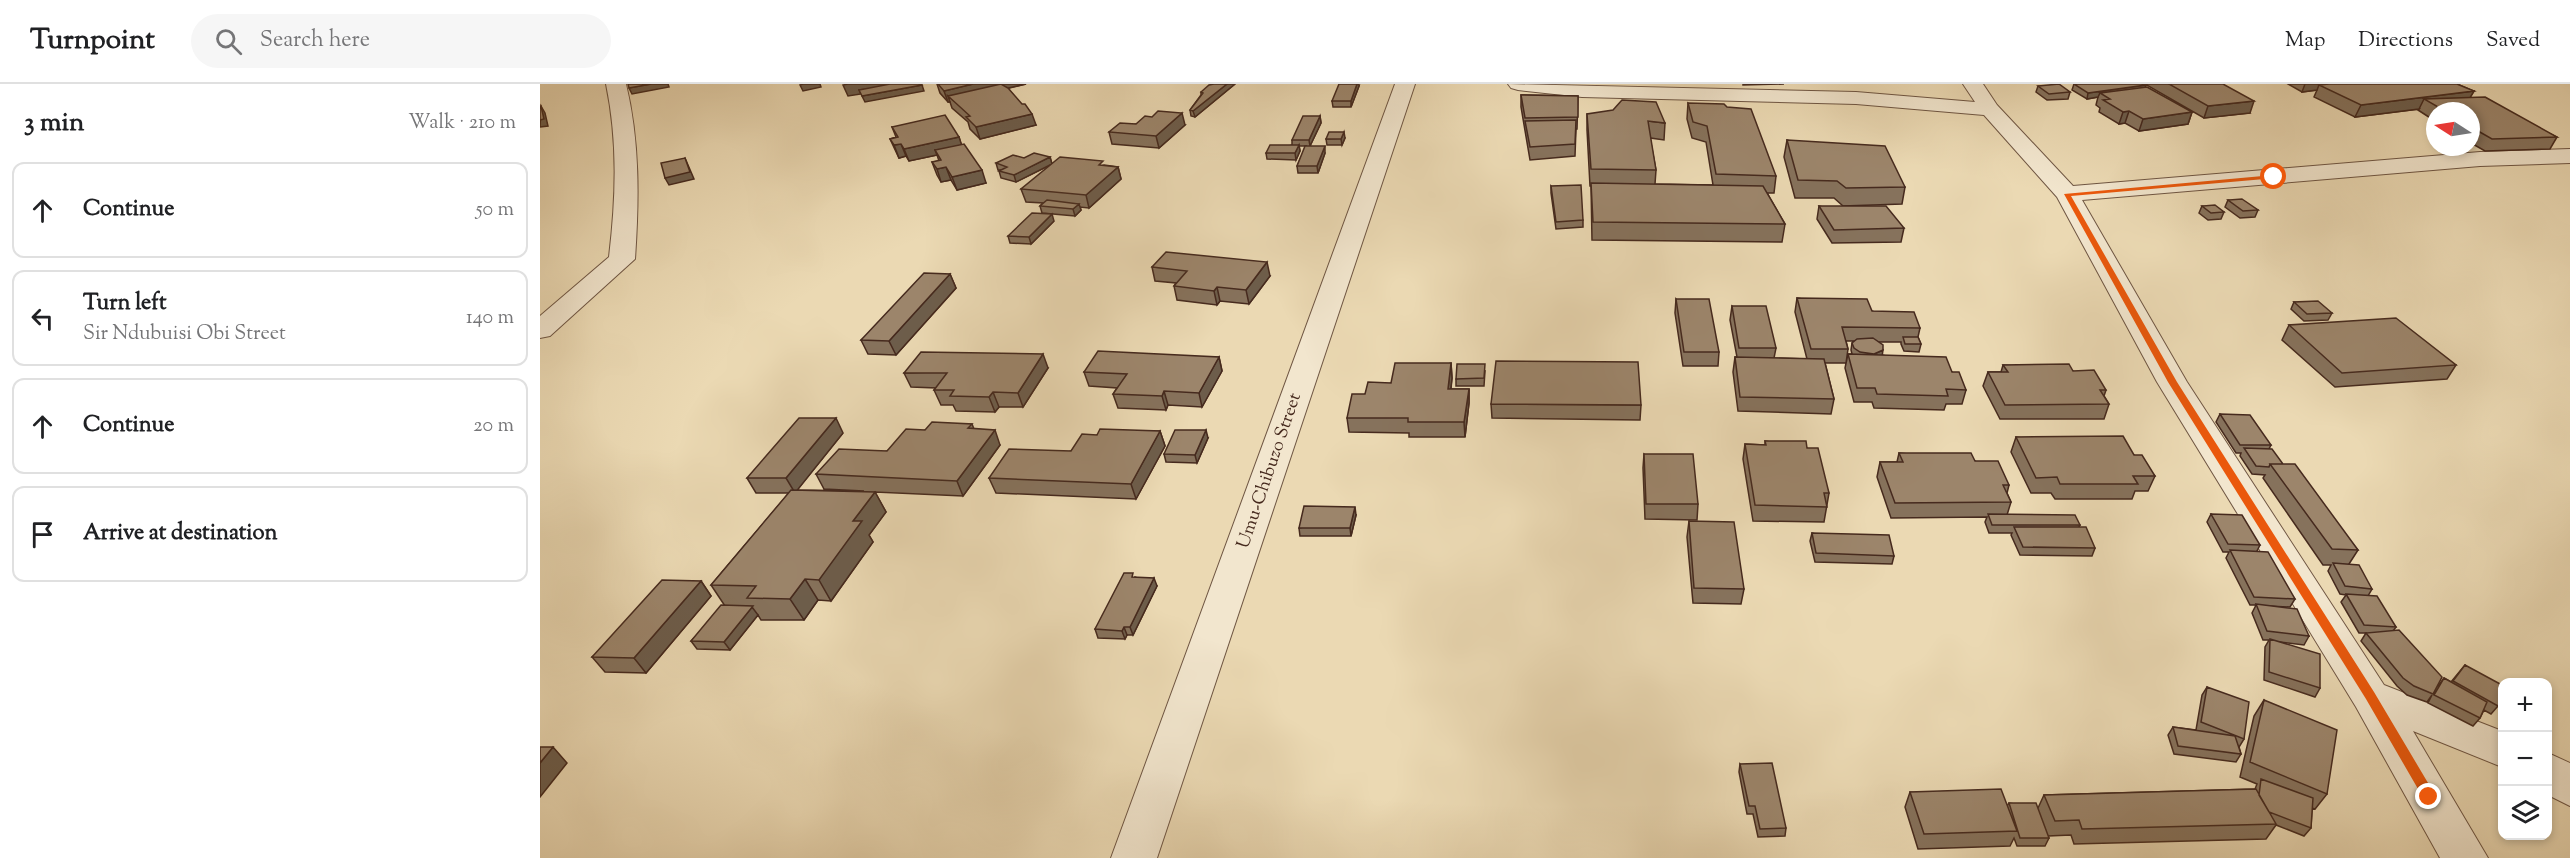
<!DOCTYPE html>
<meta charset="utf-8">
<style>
body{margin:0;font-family:"Sorts Mill Goudy",serif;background:#f6f6f6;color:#202124}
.controls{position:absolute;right:18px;bottom:18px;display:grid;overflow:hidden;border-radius:12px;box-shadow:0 3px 9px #0003}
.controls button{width:54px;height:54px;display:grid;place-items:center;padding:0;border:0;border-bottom:2px solid #e0e0e0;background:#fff;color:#202124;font:30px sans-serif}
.compass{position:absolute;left:1886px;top:18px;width:54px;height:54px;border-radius:50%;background:#fff;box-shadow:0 3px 9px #0003;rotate:282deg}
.stop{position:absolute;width:18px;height:18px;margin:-14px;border:4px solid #ea580c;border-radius:50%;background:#fff}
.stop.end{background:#ea580c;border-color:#fff;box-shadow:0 2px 6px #0008}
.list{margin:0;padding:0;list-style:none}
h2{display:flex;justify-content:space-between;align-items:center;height:78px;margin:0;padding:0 24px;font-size:26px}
h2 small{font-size:20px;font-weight:400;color:#757577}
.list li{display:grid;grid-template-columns:39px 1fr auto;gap:18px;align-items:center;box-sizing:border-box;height:96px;margin:0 12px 12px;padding:0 12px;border:2px solid #e0e0e0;border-radius:12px}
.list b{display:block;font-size:22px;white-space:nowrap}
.list p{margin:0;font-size:20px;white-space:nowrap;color:#757577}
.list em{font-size:20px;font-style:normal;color:#757577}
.icon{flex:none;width:33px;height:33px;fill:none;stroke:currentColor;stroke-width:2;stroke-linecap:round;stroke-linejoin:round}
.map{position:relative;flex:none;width:2030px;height:774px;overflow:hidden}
header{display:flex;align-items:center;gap:36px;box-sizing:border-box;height:84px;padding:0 30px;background:#fff;border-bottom:2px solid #e0e0e0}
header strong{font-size:28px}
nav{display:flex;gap:33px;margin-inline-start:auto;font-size:21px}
.search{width:420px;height:54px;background:#f6f6f6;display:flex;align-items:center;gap:15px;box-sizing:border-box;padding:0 21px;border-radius:33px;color:#757577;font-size:22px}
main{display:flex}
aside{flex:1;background:#fff}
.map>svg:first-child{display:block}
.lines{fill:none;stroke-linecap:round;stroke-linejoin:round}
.street-casing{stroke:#6f5643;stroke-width:2}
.street{fill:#f2e6ce;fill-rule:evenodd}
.wall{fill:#86725c;stroke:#462a1e;stroke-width:1.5}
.shaded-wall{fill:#6d5d4b;stroke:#462a1e;stroke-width:1.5}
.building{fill:#9c856b;stroke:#462a1e;stroke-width:1.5}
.route{fill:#ea580c}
.labels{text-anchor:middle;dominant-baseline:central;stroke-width:4.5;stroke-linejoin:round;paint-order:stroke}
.street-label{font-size:18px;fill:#462a1e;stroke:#f2e6ce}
</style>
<header>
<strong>Turnpoint</strong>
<div class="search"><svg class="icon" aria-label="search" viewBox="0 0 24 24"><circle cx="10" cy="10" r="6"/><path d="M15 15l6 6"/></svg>Search here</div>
<nav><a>Map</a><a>Directions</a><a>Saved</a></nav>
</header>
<main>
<aside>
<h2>3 min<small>Walk · 210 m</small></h2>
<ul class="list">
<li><svg class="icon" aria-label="ahead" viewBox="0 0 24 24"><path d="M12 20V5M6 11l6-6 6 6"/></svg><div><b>Continue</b></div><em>50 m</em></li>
<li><svg class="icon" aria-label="left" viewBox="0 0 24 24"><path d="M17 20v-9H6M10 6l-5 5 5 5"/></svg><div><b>Turn left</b><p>Sir Ndubuisi Obi Street</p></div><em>140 m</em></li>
<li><svg class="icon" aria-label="ahead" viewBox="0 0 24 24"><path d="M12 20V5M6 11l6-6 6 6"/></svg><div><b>Continue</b></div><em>20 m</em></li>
<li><svg class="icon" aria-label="arrive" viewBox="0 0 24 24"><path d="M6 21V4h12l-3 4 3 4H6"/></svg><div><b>Arrive at destination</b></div></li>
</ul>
</aside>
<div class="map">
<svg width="2030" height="774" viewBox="0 0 2030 774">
<rect width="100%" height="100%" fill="#ebd9b3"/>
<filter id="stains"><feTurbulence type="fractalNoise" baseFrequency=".00333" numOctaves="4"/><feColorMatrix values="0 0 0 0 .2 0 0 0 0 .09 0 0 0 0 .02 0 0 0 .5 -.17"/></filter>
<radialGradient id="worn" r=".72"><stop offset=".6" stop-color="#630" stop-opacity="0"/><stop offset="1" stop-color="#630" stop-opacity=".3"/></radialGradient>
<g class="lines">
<defs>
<path id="street" d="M 66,0 L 86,0 C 100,58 99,116 95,175 L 10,252 L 0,254 L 0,232 L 69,173 C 76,114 78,58 66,0 Z
M 855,0 L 875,0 L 617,774 L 571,774 Z
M 968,0 L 1316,8 L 1435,18 L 1423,0 L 1443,0 L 1457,21 L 1533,102 L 1940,68 L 2030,65 L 2030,79 L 1940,82 L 1542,116 L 1647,298 L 1844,601 L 1962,647 L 1962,683 L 1873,647 L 1948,774 L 1900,774 L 1816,623 L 1617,298 L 1517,113 L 1444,31 L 1316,20 L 1042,13 L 978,6 L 971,4 Z
M 2008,669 L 2030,679 L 2030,722 L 2008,711 Z"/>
</defs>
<use href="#street" class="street-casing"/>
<use href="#street" class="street"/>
</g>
<path class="wall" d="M 397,0 L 486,0 L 468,4 L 496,41 L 440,55 L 430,45 L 428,38 L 412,24 L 410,18 L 408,18 L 400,9 Z
M 695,0 L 655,33 L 651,32 L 650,26 L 661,11 L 661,8 Z
M 1203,0 L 1244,0 L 1203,1 Z
M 1534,0 L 1606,1 L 1605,3 L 1652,28 L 1648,40 L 1599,47 L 1585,39 L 1579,40 L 1559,28 L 1560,24 L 1556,21 L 1558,13 L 1547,15 L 1532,6 Z
M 1605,0 L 1683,0 L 1710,29 L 1664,34 Z
M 1748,0 L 1917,0 L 1934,7 L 1930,13 L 2017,53 L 2010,65 L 1945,67 L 1931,59 L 1931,27 L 1895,27 L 1895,37 L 1878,26 L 1879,25 L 1815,33 L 1774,13 L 1777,6 L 1762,8 Z
M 819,2 L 811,23 L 793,23 L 792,17 Z
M 1498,2 L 1530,8 L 1528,15 L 1507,16 L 1496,8 Z
M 981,11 L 1038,12 L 1037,45 L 1036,45 L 1035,72 L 990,76 L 981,23 Z
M 1148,19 L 1236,92 L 1234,109 L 1227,109 L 1245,140 L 1242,158 L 1052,156 L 1051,102 L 1050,102 L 1047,46 L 1047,30 L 1125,39 L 1124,56 L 1110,54 L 1116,86 L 1115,100 L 1173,101 L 1166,58 L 1152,54 L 1147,35 Z
M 780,32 L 781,39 L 770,62 L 785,69 L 778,89 L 758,89 L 757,82 L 766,62 L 759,62 L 760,67 L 756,76 L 727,75 L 726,69 L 752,61 L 752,56 Z
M 596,40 L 645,41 L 619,64 L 572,60 L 569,48 Z
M 352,43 L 419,53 L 421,60 L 446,99 L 417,106 L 411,96 L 401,98 L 397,91 L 392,78 L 399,77 L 397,71 L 369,77 L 366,72 L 359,74 L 350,55 L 356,53 Z
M 805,54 L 802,61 L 787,61 L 786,55 Z
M 1247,56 L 1365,103 L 1362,120 L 1303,122 L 1294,114 L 1255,114 L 1244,73 Z
M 510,73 L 512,80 L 476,98 L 461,94 L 459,87 L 460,86 L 458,86 L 456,79 L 484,74 Z
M 564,81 L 578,83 L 581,95 L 549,124 L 540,123 L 541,126 L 535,132 L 502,129 L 500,122 L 503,119 L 486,118 L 481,105 Z
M 1011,102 L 1043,136 L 1043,143 L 1016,145 L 1011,109 Z
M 1688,116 L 1718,126 L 1715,133 L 1700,134 L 1685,123 Z
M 1279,122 L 1364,144 L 1361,158 L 1292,159 L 1277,135 Z
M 1662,122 L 1684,128 L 1681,135 L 1668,136 L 1659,129 Z
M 514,137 L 491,160 L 470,159 L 468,152 Z
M 612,183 L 730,192 L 709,220 L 680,217 L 677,221 L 637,216 L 634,202 L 636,199 L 615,197 Z
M 410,190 L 416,204 L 356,271 L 328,270 L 321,256 Z
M 1257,214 L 1332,227 L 1380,244 L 1378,253 L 1381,260 L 1379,268 L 1364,267 L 1361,260 L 1361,258 L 1338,258 L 1342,271 L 1412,288 L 1426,306 L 1422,320 L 1406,320 L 1404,326 L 1334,324 L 1332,318 L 1314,318 L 1305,284 L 1308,270 L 1312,270 L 1311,266 L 1312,259 L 1314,257 L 1306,257 L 1308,265 L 1306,279 L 1285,279 L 1294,315 L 1291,330 L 1198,327 L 1193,288 L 1195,273 L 1197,273 L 1190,236 L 1192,222 L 1236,264 L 1234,274 L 1267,275 L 1255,228 Z
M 1136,215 L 1179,268 L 1178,282 L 1143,282 L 1135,229 Z
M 1754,218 L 1792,229 L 1788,236 L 1764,237 L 1751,225 Z
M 1749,241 L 1916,281 L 1907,295 L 1795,303 L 1742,256 Z
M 679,273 L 682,287 L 662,323 L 628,321 L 626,326 L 578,324 L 573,310 L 577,304 L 549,302 L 544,288 Z
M 911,279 L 912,294 L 911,305 L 929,305 L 929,319 L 925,353 L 869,353 L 869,349 L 809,348 L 807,334 L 825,310 L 851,299 Z
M 1463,281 L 1533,287 L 1566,306 L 1564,312 L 1569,320 L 1564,335 L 1460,335 L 1443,302 L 1448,288 L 1461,288 Z
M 508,284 L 483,323 L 459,323 L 455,328 L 416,327 L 413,321 L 401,321 L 394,306 L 396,304 L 371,303 L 364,289 Z
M 945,287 L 944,302 L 916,302 L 916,295 Z
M 951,320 L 1101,321 L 1100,336 L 952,334 Z
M 1680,330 L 1731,361 L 1729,365 L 1818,466 L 1809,480 L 1832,505 L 1828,512 L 1856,543 L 1853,547 L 1898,602 L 1904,594 L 1911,598 L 1925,581 L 1958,622 L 1951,630 L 1944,626 L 1940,634 L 1933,642 L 1888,619 L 1892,611 L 1887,618 L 1867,611 L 1857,602 L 1821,557 L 1826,549 L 1819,549 L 1801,518 L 1806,511 L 1800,510 L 1788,487 L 1791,481 L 1783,481 L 1723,394 L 1725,391 L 1712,390 L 1700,372 L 1701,369 L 1696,369 L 1676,338 Z
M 432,340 L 434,345 L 460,361 L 423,412 L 335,408 L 346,428 L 329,451 L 333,458 L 291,517 L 278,516 L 264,536 L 221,536 L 218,531 L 190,566 L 157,565 L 151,557 L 185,522 L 171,501 L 249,409 L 216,409 L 207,394 L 303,349 L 257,406 L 324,407 L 284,405 L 276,390 L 347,367 L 385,346 Z
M 620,347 L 625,362 L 596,415 L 456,409 L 449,394 L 531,367 L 557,351 Z
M 1476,353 L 1594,371 L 1615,392 L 1608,407 L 1595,407 L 1592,415 L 1515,415 L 1511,409 L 1491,409 L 1471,368 Z
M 668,354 L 657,379 L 626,378 L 624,370 Z
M 1225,357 L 1267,364 L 1289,409 L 1284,438 L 1213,437 L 1203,375 L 1205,360 L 1225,361 Z
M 1359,369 L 1435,377 L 1469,401 L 1467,409 L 1471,418 L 1467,431 L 1540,441 L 1539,443 L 1555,464 L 1552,472 L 1480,471 L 1471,451 L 1472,449 L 1449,449 L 1445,438 L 1447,433 L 1351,434 L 1337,393 L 1340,378 L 1357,378 Z
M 1104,370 L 1158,420 L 1157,436 L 1105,435 L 1103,384 Z
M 1671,430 L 1720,461 L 1717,467 L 1755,515 L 1750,523 L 1730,522 L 1769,552 L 1764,561 L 1740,558 L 1780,604 L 1775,613 L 1724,596 L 1725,563 L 1729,556 L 1723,556 L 1712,529 L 1716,521 L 1710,521 L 1686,474 L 1689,468 L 1683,468 L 1667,438 Z
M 816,431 L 811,452 L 760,452 L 759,444 Z
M 1149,437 L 1204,505 L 1201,520 L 1153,519 L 1147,453 Z
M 1272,449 L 1354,472 L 1352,480 L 1275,478 L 1270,457 Z
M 595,493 L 617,502 L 593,551 L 587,551 L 585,555 L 558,554 L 555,545 Z
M 161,497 L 171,512 L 106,589 L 65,588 L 52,573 Z
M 1667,603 L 1704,655 L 1699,663 L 1701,670 L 1696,678 L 1634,670 L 1628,651 L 1633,643 L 1656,646 L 1662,611 Z
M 1724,616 L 1787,710 L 1775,725 L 1772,724 L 1771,744 L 1764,752 L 1736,741 L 1726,755 L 1534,760 L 1531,751 L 1508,752 L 1509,754 L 1505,762 L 1477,762 L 1474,754 L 1470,762 L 1378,765 L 1365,723 L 1370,708 L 1467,722 L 1469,719 L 1498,724 L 1504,711 L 1715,705 L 1717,700 L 1700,693 L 1714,632 Z
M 1200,680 L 1246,744 L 1245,752 L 1218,753 L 1213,730 L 1207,730 L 1199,688 Z"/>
<path class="shaded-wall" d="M 111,0 L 128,0 L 129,3 L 92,10 L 89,4 Z
M 263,0 L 280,0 L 281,3 L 263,7 L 260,1 Z
M 308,0 L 375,0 L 319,6 L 321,10 L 308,12 L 303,1 Z
M 433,0 L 486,0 L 414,17 L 408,12 L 410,18 L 408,18 L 404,7 Z
M 687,0 L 695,0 L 655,33 L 653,27 Z
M 817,0 L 819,0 L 819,2 L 811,23 L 811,17 Z
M 1765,0 L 1845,0 L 1779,1 L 1777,6 L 1762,8 Z
M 382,1 L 384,7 L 325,18 L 322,12 Z
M 1606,1 L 1604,7 L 1560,9 L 1558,13 L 1547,15 L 1548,9 Z
M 1934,7 L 1927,19 L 1884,15 L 1879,25 L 1815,33 L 1821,21 Z
M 1714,17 L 1710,29 L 1664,34 L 1668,22 Z
M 1,22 L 5,29 L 8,42 L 0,43 Z
M 1589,27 L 1585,39 L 1579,40 L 1583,28 Z
M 1652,28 L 1648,40 L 1599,47 L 1603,35 Z
M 642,29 L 645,41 L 619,64 L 616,52 Z
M 492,30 L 496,41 L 440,55 L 436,43 Z
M 780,32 L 781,39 L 770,62 L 769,56 Z
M 804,48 L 805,54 L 802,61 L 801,55 Z
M 419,53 L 423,65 L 395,66 L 397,71 L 369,77 L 364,65 Z
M 361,60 L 366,72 L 359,74 L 354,61 Z
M 759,61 L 760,67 L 756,76 L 755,69 Z
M 785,62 L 785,69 L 778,89 L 777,82 Z
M 510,73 L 512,80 L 476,98 L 474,91 Z
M 145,74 L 154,95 L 129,101 L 125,94 Z
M 406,83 L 411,96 L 401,98 L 397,85 Z
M 578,83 L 581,95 L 549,124 L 546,111 Z
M 442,86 L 446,99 L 417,106 L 412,93 Z
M 539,120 L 541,126 L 535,132 L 533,125 Z
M 512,130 L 514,137 L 491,160 L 489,153 Z
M 727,178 L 730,192 L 709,220 L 706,206 Z
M 410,190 L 416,204 L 356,271 L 349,257 Z
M 677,203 L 680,217 L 677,221 L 674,207 Z
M 1343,266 L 1342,273 L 1334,270 Z
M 503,270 L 508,284 L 483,323 L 478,309 Z
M 679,273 L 682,287 L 662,323 L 659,309 Z
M 911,279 L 912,294 L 909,319 L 908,305 Z
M 929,305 L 929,319 L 925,353 L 924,338 Z
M 624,307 L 628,321 L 626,326 L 622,312 Z
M 453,308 L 459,323 L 455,328 L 449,313 Z
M 296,334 L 303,349 L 255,409 L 246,394 Z
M 455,346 L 460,361 L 423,412 L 417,397 Z
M 666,346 L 668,354 L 657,379 L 655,371 Z
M 620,347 L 625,362 L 596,415 L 591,400 Z
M 335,408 L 346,428 L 329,451 L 333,458 L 291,517 L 279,496 L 313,437 Z
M 815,423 L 816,431 L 811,452 L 810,444 Z
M 614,494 L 617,502 L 593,551 L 590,543 Z
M 265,495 L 278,516 L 264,536 L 250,515 Z
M 161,497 L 171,512 L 106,589 L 94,574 Z
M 212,523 L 218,531 L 190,566 L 184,558 Z
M 584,543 L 587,551 L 585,555 L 582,547 Z
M 13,663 L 27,679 L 0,713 L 0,679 Z"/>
<path class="building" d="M 88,0 L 111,0 L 89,4 Z
M 350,0 L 381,0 L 382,1 L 322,12 L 319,6 Z
M 398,0 L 433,0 L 404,7 Z
M 461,0 L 468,4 L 482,20 L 485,20 L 492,30 L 436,43 L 426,33 L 430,32 L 408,12 Z
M 674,0 L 687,0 L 653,27 L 650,26 L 663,9 L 661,8 L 669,1 Z
M 799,0 L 817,0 L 811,17 L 792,17 Z
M 1519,0 L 1530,8 L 1509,10 L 1498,2 Z
M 1534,0 L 1603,0 L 1606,1 L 1548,9 Z
M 1629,0 L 1683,0 L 1714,17 L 1668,22 Z
M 1789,0 L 1917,0 L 1934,7 L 1821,21 L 1779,1 Z
M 1607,3 L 1652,28 L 1603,35 L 1589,27 L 1583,28 L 1563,16 L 1570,15 L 1560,9 Z
M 981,11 L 1038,12 L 1038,33 L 985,34 Z
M 1945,13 L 2017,53 L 1952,55 L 1931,43 L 1931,27 L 1905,27 L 1884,15 Z
M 1082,16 L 1116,18 L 1125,39 L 1108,37 L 1116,86 L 1051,85 L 1047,30 L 1073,26 Z
M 1148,19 L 1184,20 L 1187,23 L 1211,25 L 1236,92 L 1176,90 L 1167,42 L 1153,38 Z
M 1,22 L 4,35 L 0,36 L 0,23 Z
M 618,27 L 642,29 L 616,52 L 569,48 L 580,39 L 596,40 L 605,32 L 612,33 Z
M 405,31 L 419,53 L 364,65 L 361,60 L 354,61 L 350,55 L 358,53 L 352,43 Z
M 763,32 L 780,32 L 769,56 L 752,56 Z
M 1036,36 L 1035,60 L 990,63 L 985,37 Z
M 789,48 L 804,48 L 801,55 L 786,55 Z
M 1247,56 L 1345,62 L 1365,103 L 1306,104 L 1297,97 L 1258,96 Z
M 424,60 L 442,86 L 412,93 L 406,83 L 397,85 L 392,78 L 401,76 L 395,66 Z
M 730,61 L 759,61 L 755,69 L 726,69 Z
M 765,62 L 785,62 L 777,82 L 757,82 Z
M 494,69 L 510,73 L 474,91 L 459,87 L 467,83 L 456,79 L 473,71 L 484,74 Z
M 520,73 L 563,77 L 559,81 L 578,83 L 546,111 L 481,105 Z
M 145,74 L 150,88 L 125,94 L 121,79 Z
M 1051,99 L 1223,102 L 1245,140 L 1053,138 Z
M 1041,101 L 1043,136 L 1016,138 L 1011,102 Z
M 1702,115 L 1718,126 L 1703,127 L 1688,116 Z
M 507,116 L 539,120 L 533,125 L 500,122 Z
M 1675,121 L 1684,128 L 1671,129 L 1662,122 Z
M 1279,122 L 1346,122 L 1364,144 L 1294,146 Z
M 492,129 L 512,130 L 489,153 L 468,152 Z
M 626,168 L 727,178 L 706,206 L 677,203 L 674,207 L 634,202 L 647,187 L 612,183 Z
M 384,189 L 410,190 L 349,257 L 321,256 Z
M 1257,214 L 1327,215 L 1332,227 L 1374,228 L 1380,244 L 1302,243 L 1308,265 L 1271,265 Z
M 1136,215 L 1169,215 L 1179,268 L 1144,268 Z
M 1778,217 L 1792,229 L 1767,230 L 1754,218 Z
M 1192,222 L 1226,222 L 1236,264 L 1199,264 Z
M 1856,234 L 1916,281 L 1802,289 L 1749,241 Z
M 1363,253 L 1378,253 L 1381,260 L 1365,260 Z
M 1333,254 L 1343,261 L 1343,266 L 1334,270 L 1320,268 L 1314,264 L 1312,259 L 1317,255 Z
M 558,267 L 679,273 L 659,309 L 624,307 L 622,312 L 573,310 L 587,290 L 544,288 Z
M 381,268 L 503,270 L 478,309 L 453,308 L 449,313 L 410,312 L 414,306 L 394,306 L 407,289 L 364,289 Z
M 1308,270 L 1406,273 L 1412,288 L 1419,288 L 1426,306 L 1406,305 L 1408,312 L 1337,310 L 1335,304 L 1317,304 Z
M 1195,273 L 1284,275 L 1294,315 L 1200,313 Z
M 956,277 L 1098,278 L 1101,321 L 951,320 Z
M 855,279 L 911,279 L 908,305 L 929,305 L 924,338 L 868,338 L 868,334 L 807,334 L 812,310 L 825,310 L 828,298 L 851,299 Z
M 917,280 L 945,280 L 944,294 L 916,295 Z
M 1529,280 L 1533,287 L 1554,286 L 1566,306 L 1560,306 L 1569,320 L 1465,321 L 1448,288 L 1468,288 L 1463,281 Z
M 1680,330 L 1710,331 L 1731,361 L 1700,361 Z
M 259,334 L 296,334 L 246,394 L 207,394 Z
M 392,338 L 432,340 L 428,344 L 455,346 L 417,397 L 276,390 L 299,365 L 347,367 L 366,345 L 385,346 Z
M 560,345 L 620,347 L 591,400 L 449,394 L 469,365 L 531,367 L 542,350 L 557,351 Z
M 635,346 L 666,346 L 655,371 L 624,370 Z
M 1583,352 L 1594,371 L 1602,371 L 1615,392 L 1593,392 L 1598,400 L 1520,400 L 1517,393 L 1496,394 L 1476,353 Z
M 1225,357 L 1266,357 L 1267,364 L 1278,364 L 1289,409 L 1284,409 L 1287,423 L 1215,421 L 1205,360 L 1226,361 Z
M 1704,364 L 1732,365 L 1743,380 L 1730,380 L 1729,383 L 1716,382 Z
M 1359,369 L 1431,369 L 1435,377 L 1458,377 L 1469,401 L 1463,401 L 1471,418 L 1355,419 L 1340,378 L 1363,378 Z
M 1104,370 L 1153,370 L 1158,420 L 1106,420 Z
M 1730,380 L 1755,380 L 1818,466 L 1792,465 Z
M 251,406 L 335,408 L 313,437 L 322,437 L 279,496 L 265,495 L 250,515 L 207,514 L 216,502 L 171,501 Z
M 764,422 L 815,423 L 810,444 L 759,444 Z
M 1448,430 L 1535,431 L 1540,441 L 1452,441 Z
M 1671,430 L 1702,431 L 1720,461 L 1688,460 Z
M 1149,437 L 1194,438 L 1204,505 L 1154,504 Z
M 1474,443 L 1546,443 L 1555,464 L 1483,463 Z
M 1272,449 L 1349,451 L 1354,472 L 1276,469 Z
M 1690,466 L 1728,468 L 1755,515 L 1714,513 Z
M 1793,479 L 1819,481 L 1832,505 L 1805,502 Z
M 584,489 L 593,489 L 592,493 L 614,494 L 590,543 L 584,543 L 582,547 L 555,545 Z
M 122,496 L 161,497 L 94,574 L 52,573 Z
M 1806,510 L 1837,512 L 1856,543 L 1824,541 Z
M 1716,520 L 1757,525 L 1769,552 L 1727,547 Z
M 181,521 L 213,522 L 184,558 L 151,557 Z
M 1859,546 L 1902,593 L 1893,610 L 1874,602 L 1863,594 L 1826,549 Z
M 1730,555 L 1780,570 L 1780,604 L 1729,588 Z
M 1925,581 L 1962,601 L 1962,616 L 1958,622 L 1913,597 Z
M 1904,594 L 1947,618 L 1940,634 L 1894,611 Z
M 1667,603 L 1709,618 L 1704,655 L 1661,638 Z
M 1724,616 L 1797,646 L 1787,710 L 1710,678 Z
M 1633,643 L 1695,652 L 1701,670 L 1638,662 Z
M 0,663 L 13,663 L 0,679 Z
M 1232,679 L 1246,744 L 1220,745 L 1215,722 L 1209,722 L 1200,680 Z
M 1721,695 L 1773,714 L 1771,744 L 1729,728 L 1719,711 Z
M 1461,705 L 1477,747 L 1384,750 L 1370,708 Z
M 1716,705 L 1736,740 L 1542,745 L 1539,736 L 1515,737 L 1504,711 Z
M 1469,719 L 1496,719 L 1509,754 L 1480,754 Z"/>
<path class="route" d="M 1734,91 L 1736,94 L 1531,112 L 1637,298 L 1834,608 L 1894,709 L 1896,713 L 1889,719 L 1885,717 L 1826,615 L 1628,298 L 1524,110 Z"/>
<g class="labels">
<g class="street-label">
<text transform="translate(730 387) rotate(-71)">Umu-Chibuzo Street</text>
</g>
</g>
<rect width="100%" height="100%" filter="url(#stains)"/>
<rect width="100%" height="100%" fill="url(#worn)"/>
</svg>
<div class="controls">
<button>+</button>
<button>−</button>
<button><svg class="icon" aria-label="layers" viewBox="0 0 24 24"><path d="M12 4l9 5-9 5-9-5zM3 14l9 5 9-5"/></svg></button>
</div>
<svg class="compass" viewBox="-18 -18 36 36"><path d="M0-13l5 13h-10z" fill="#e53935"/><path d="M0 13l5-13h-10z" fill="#757577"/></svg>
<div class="stop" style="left:1734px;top:93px"></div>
<div class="stop end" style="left:1889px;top:713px"></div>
</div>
</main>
